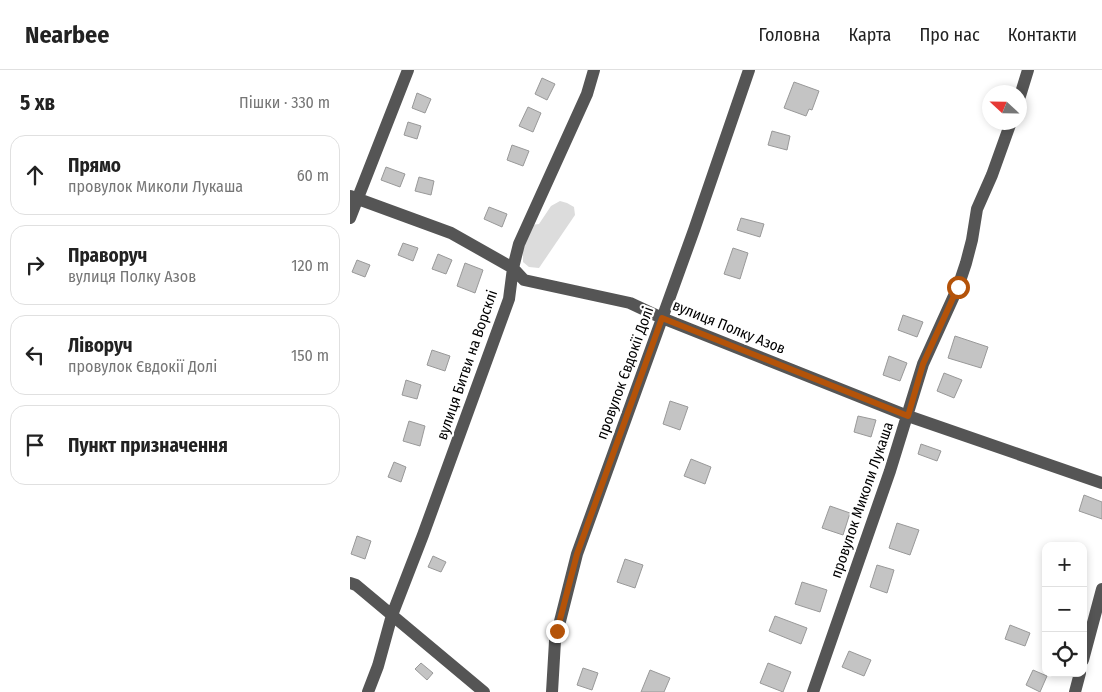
<!DOCTYPE html>
<html lang="uk">
<meta charset="utf-8">
<style>
body{margin:0;font-family:"Fira Sans Condensed",sans-serif;background:#f2f2f2;color:#222}
.controls{position:absolute;right:15px;bottom:15px;display:grid;overflow:hidden;border-radius:10px;box-shadow:0 2px 8px #0003}
.controls button{width:45px;height:45px;display:grid;place-items:center;padding:0;border:0;border-bottom:1px solid #e0e0e0;background:#fff;color:#222;font:25px sans-serif}
.compass{position:absolute;left:632px;top:15px;width:45px;height:45px;border-radius:50%;background:#fff;box-shadow:0 2px 8px #0003;rotate:292deg}
.stop{position:absolute;width:15px;height:15px;margin:-11px;border:4px solid #b45309;border-radius:50%;background:#fff}
.stop.end{background:#b45309;border-color:#fff;box-shadow:0 1px 5px #0008}
.list{margin:0;padding:0;list-style:none}
h2{display:flex;justify-content:space-between;align-items:center;height:65px;margin:0;padding:0 20px;font-size:21px}
h2 small{font-size:16px;font-weight:400;color:#767676}
.list li{display:grid;grid-template-columns:32px 1fr auto;gap:15px;align-items:center;box-sizing:border-box;height:80px;margin:0 10px 10px;padding:0 10px;border:1px solid #e0e0e0;border-radius:15px}
.list b{display:block;font-size:19px;white-space:nowrap}
.list p{margin:0;font-size:16px;white-space:nowrap;color:#767676}
.list em{font-size:16px;font-style:normal;color:#767676}
.icon{flex:none;width:28px;height:28px;fill:none;stroke:currentColor;stroke-width:2;stroke-linecap:round;stroke-linejoin:round}
.map{position:relative;flex:none;width:752px;height:622px;overflow:hidden}
header{display:flex;align-items:center;gap:30px;box-sizing:border-box;height:70px;padding:0 25px;background:#fff;border-bottom:1px solid #e0e0e0}
header strong{font-size:24px}
nav{display:flex;gap:28px;margin-inline-start:auto;font-size:18px}
main{display:flex}
aside{flex:1;background:#fff}
.map>svg:first-child{display:block}
.green{fill:#dcdcdc}
.building{fill:#c4c4c4;stroke:#999}
.lines{fill:none;stroke-linecap:round;stroke-linejoin:round}
.minor{stroke:#555;stroke-width:12}
.route{stroke:#b45309;stroke-width:6}
.labels{text-anchor:middle;dominant-baseline:central;stroke-width:4.5;stroke-linejoin:round;paint-order:stroke}
.street-label{font-size:15px;fill:#000;stroke:#fff}
</style>
<header>
<strong>Nearbee</strong>
<nav><a>Головна</a><a>Карта</a><a>Про нас</a><a>Контакти</a></nav>
</header>
<main>
<aside>
<h2>5 хв<small>Пішки · 330 m</small></h2>
<ul class="list">
<li><svg class="icon" aria-label="ahead" viewBox="0 0 24 24"><path d="M12 20V5M6 11l6-6 6 6"/></svg><div><b>Прямо</b><p>провулок Миколи Лукаша</p></div><em>60 m</em></li>
<li><svg class="icon" aria-label="right" viewBox="0 0 24 24"><path d="M7 20v-9h11M14 6l5 5-5 5"/></svg><div><b>Праворуч</b><p>вулиця Полку Азов</p></div><em>120 m</em></li>
<li><svg class="icon" aria-label="left" viewBox="0 0 24 24"><path d="M17 20v-9H6M10 6l-5 5 5 5"/></svg><div><b>Ліворуч</b><p>провулок Євдокії Долі</p></div><em>150 m</em></li>
<li><svg class="icon" aria-label="arrive" viewBox="0 0 24 24"><path d="M6 21V4h12l-3 4 3 4H6"/></svg><div><b>Пункт призначення</b></div></li>
</ul>
</aside>
<div class="map">
<svg width="752" height="622" viewBox="0 0 752 622">
<rect width="100%" height="100%" fill="#fff"/>
<path class="green" d="M 210,131 L 217,133 L 224,137 L 225,145 L 189,198 L 179,197 L 173,192 L 173,177 L 182,155 L 189,154 L 201,136 Z"/>
<path class="building" d="M 192,8 L 205,14 L 197,30 L 185,24 Z
M 444,12 L 469,21 L 462,40 L 459,39 L 456,46 L 434,38 Z
M 67,23 L 81,29 L 75,43 L 62,38 Z
M 178,37 L 191,43 L 183,62 L 169,56 Z
M 58,52 L 71,56 L 67,69 L 54,65 Z
M 422,61 L 440,66 L 437,80 L 418,75 Z
M 162,75 L 179,81 L 173,96 L 157,90 Z
M 36,97 L 55,104 L 50,117 L 31,110 Z
M 69,107 L 84,111 L 81,125 L 65,121 Z
M 139,137 L 157,144 L 152,157 L 134,149 Z
M 391,148 L 414,154 L 410,167 L 387,160 Z
M 53,173 L 68,178 L 63,191 L 48,185 Z
M 383,178 L 398,183 L 390,209 L 374,204 Z
M 88,184 L 102,190 L 96,204 L 82,199 Z
M 7,190 L 20,195 L 15,207 L 2,202 Z
M 115,193 L 133,200 L 125,223 L 107,216 Z
M 553,245 L 573,252 L 567,267 L 548,260 Z
M 605,266 L 638,277 L 631,298 L 598,288 Z
M 82,280 L 100,286 L 95,301 L 77,295 Z
M 539,286 L 557,293 L 550,311 L 533,305 Z
M 594,303 L 612,310 L 604,328 L 587,321 Z
M 56,310 L 71,315 L 67,329 L 52,325 Z
M 320,331 L 338,337 L 330,360 L 313,354 Z
M 508,346 L 526,350 L 521,367 L 504,362 Z
M 59,351 L 75,356 L 70,376 L 53,371 Z
M 571,374 L 591,381 L 587,391 L 568,384 Z
M 341,389 L 361,397 L 355,414 L 334,406 Z
M 44,392 L 56,397 L 51,412 L 38,407 Z
M 734,425 L 752,432 L 752,449 L 729,441 Z
M 480,436 L 500,443 L 493,465 L 472,458 Z
M 547,453 L 569,460 L 560,485 L 539,478 Z
M 7,466 L 21,471 L 15,489 L 1,484 Z
M 83,486 L 96,492 L 91,502 L 78,497 Z
M 275,489 L 293,495 L 285,518 L 267,512 Z
M 527,495 L 544,500 L 537,523 L 520,517 Z
M 452,512 L 477,520 L 470,542 L 445,534 Z
M 425,546 L 457,558 L 451,574 L 419,561 Z
M 660,555 L 680,563 L 675,576 L 655,569 Z
M 499,581 L 521,590 L 514,606 L 492,597 Z
M 71,593 L 83,603 L 77,610 L 65,599 Z
M 418,593 L 441,602 L 433,622 L 410,613 Z
M 233,598 L 248,603 L 242,620 L 227,615 Z
M 300,600 L 320,608 L 314,622 L 291,622 Z
M 683,600 L 697,606 L 690,622 L 676,615 Z"/>
<g class="lines">
<path class="minor" d="M 670,26 L 678,0
M 0,126 L 101,163 L 163,198 L 174,210 L 280,233 L 312,248 L 558,346 L 752,413
M 0,148 L 58,0
M 0,513 L 6,515 L 134,622
M 733,590 L 752,519
M 18,622 L 28,596 L 42,545 L 73,465 L 159,229 L 163,198 L 169,174 L 237,24 L 244,0
M 202,622 L 205,571 L 227,484 L 344,160 L 399,0
M 463,622 L 540,401 L 573,294 L 608,217 L 616,193 L 622,170 L 627,139 L 642,105 L 661,52
M 725,622 L 730,603"/>
</g>
<g class="lines">
<path class="route" d="M 207,561 L 227,484 L 312,248 L 558,346 L 573,294 L 608,217"/>
</g>
<g class="labels">
<g class="street-label">
<text transform="translate(379 257) rotate(22)">вулиця Полку Азов</text>
<text transform="translate(117 295) rotate(-71)">вулиця Битви на Ворсклі</text>
<text transform="translate(275 303) rotate(-70)">провулок Євдокії Долі</text>
<text transform="translate(512 430) rotate(-71)">провулок Миколи Лукаша</text>
</g>
</g>
</svg>
<div class="controls">
<button>+</button>
<button>−</button>
<button><svg class="icon" aria-label="locate" viewBox="0 0 24 24"><circle cx="12" cy="12" r="6"/><path d="M12 2v4M12 18v4M2 12h4M18 12h4"/></svg></button>
</div>
<svg class="compass" viewBox="-18 -18 36 36"><path d="M0-13l5 13h-10z" fill="#e53935"/><path d="M0 13l5-13h-10z" fill="#767676"/></svg>
<div class="stop" style="left:608px;top:217px"></div>
<div class="stop end" style="left:207px;top:561px"></div>
</div>
</main>
